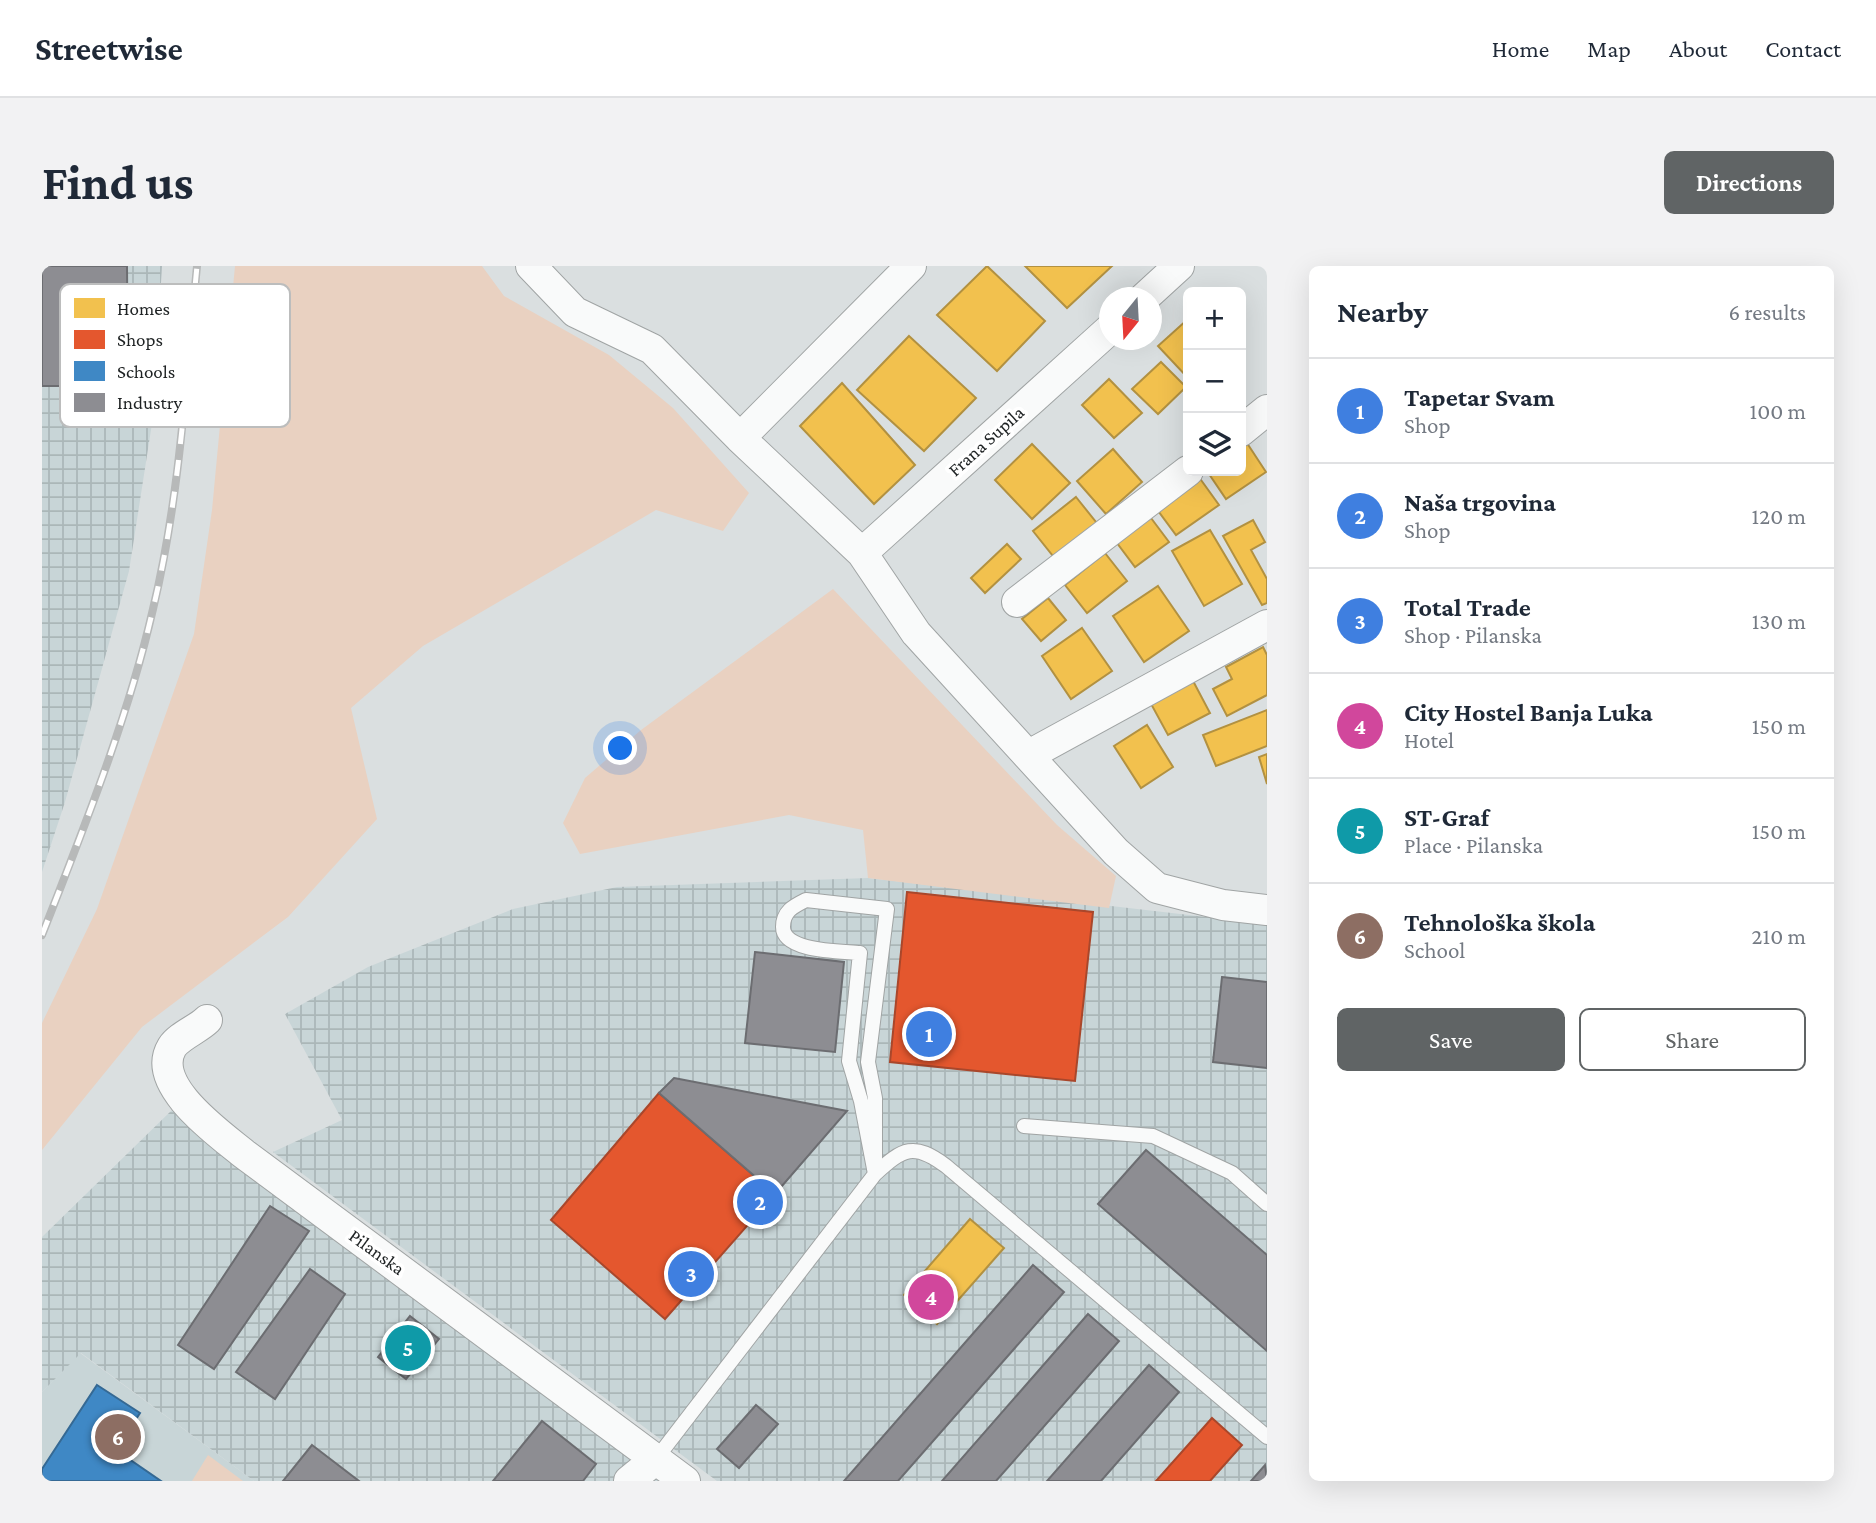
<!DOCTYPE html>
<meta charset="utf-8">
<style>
body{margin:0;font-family:"Crimson Pro",serif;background:#f2f2f3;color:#1f2937}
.controls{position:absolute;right:21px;top:21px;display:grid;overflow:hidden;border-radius:10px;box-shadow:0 7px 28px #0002}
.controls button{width:63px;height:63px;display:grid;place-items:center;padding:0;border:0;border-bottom:2px solid #e0e1e3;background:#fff;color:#1f2937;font:35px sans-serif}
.compass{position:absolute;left:1057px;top:21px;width:63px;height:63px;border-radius:50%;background:#fff;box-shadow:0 7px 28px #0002;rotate:198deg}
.you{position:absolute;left:579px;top:483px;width:24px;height:24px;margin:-18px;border:5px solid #fff;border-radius:50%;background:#1a73e8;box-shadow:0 0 0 10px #1a73e833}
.badge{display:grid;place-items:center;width:46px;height:46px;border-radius:50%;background:#606465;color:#fff;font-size:23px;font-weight:700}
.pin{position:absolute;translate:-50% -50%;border:4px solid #fff;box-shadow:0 2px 7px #0006}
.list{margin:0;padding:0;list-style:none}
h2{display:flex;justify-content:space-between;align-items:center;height:91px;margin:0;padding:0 28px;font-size:30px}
h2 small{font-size:23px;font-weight:400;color:#747a83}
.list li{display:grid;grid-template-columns:46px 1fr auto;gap:21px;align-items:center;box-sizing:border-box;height:105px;padding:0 28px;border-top:2px solid #e0e1e3}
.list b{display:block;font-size:26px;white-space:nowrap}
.list p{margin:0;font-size:23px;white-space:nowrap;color:#747a83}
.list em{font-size:23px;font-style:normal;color:#747a83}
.actions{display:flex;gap:14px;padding:21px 28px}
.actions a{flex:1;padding:16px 0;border:2px solid #606465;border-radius:10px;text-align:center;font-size:24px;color:#606465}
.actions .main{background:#606465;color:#fff}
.icon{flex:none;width:38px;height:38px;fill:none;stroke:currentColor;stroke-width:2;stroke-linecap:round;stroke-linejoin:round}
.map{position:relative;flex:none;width:1225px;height:1215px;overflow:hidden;border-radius:10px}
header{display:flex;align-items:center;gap:42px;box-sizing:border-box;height:98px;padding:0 35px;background:#fff;border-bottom:2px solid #e0e1e3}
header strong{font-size:33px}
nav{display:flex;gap:38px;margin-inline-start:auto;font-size:24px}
.intro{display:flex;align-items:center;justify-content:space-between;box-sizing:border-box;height:168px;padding:0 42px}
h1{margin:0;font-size:49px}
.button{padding:18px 32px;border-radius:10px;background:#606465;color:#fff;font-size:24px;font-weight:700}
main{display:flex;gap:42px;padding:0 42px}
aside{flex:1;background:#fff;border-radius:10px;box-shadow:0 7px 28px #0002}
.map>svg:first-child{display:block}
.built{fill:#c8d5d7}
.industrial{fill:url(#industrial-grid)}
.green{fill:#e9d1c1}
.homes{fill:#f2c14e;stroke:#b29141;stroke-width:2}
.shops{fill:#e4572e;stroke:#a9472b;stroke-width:2}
.schools{fill:#3f88c5;stroke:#356994;stroke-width:2}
.industry{fill:#8d8d92;stroke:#6c6d71;stroke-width:2}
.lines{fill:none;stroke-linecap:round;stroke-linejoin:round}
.lane-casing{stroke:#a0a4a4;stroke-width:16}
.street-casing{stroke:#a0a4a4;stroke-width:32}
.lane{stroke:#f9fafa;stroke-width:14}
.street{stroke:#f9fafa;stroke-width:30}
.rail-casing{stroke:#b7b9b9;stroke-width:8}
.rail{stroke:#fff;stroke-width:5;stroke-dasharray:16;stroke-linecap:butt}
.labels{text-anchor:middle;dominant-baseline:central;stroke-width:7;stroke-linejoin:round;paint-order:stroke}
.street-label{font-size:19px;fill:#1e2223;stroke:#fff}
.key{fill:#fff;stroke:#bcbdbd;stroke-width:2}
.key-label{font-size:19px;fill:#1e2223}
</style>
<header>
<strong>Streetwise</strong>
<nav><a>Home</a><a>Map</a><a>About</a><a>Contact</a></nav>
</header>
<div class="intro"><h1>Find us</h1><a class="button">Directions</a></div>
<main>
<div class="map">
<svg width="1225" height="1215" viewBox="0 0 1225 1215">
<defs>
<pattern id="industrial-grid" width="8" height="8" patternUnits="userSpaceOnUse" patternTransform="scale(1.75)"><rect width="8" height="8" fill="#c8d5d7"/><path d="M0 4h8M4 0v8" fill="none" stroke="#abb7b8"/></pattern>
</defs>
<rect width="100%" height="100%" fill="#dadfe0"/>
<path class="built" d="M 38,1087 L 212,1215 L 0,1215 L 0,1126 Z"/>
<path class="industrial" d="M 0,0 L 120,0 L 111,151 L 87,305 L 23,536 L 0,606 Z
M 826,612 L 1225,658 L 1225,1215 L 675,1215 L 231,886 L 300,854 L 243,748 L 326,701 L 471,643 L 575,621 Z
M 130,844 L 523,1132 L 630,1215 L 212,1215 L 39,1087 L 0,1126 L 0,971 Z"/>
<path class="green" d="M 193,0 L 440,0 L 462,30 L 567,89 L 631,142 L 707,227 L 681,265 L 614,244 L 381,380 L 309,442 L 335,553 L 246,651 L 100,761 L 0,884 L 0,757 L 55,643 L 152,368 L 170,244 Z
M 791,323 L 1015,559 L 1074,610 L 1067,642 L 826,612 L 821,564 L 747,549 L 538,588 L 521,557 L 543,512 L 599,464 Z
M 166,1189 L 201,1215 L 150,1215 Z"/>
<path class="homes" d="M 945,0 L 1003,55 L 955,105 L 895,49 Z
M 983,0 L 1070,0 L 1025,42 Z
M 1146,53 L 1146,112 L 1116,80 Z
M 867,70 L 934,132 L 882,185 L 815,124 Z
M 1119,96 L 1144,121 L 1116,148 L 1090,123 Z
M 1067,113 L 1100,147 L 1072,172 L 1040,139 Z
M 800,117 L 873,199 L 832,238 L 758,160 Z
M 1201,171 L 1224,206 L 1184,233 L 1165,205 L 1199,205 Z
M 990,178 L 1028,217 L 990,253 L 953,214 Z
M 1071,183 L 1100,216 L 1064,248 L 1035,215 Z
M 1154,207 L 1177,239 L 1134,269 L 1111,238 Z
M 1034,231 L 1058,261 L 1015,295 L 991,265 Z
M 1103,244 L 1127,276 L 1093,301 L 1069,269 Z
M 1211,254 L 1223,276 L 1209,284 L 1225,313 L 1225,337 L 1220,339 L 1181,270 Z
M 1168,264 L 1200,318 L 1162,340 L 1130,285 Z
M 965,278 L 979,293 L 943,327 L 929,312 Z
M 1063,287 L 1085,315 L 1045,347 L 1023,319 Z
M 1116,320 L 1147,365 L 1102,396 L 1071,350 Z
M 1006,332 L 1024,354 L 999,375 L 980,353 Z
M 1040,362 L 1070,405 L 1029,433 L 1000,390 Z
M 1221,381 L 1225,389 L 1225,429 L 1185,450 L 1171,423 L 1190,413 L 1184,401 Z
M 1150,413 L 1168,447 L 1126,469 L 1108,436 Z
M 1225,444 L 1225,480 L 1174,500 L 1161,469 Z
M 1105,459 L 1131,501 L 1099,522 L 1072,480 Z
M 1225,488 L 1225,518 L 1217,491 Z
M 928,953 L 962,982 L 895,1058 L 862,1029 Z"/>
<path class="shops" d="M 865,626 L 1051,646 L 1033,815 L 848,796 Z
M 617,827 L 733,928 L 623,1053 L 509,954 Z
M 1170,1152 L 1200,1179 L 1168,1215 L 1114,1215 Z"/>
<path class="schools" d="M 55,1119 L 98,1147 L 74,1184 L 119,1215 L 0,1215 L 0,1203 Z"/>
<path class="industry" d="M 0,0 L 85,0 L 86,120 L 0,120 Z
M 713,686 L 802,696 L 793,786 L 703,777 Z
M 1180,711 L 1225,716 L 1225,802 L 1171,796 Z
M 632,812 L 805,845 L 733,928 L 617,827 Z
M 1104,884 L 1225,989 L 1225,1085 L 1056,938 Z
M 228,940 L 267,965 L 172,1103 L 136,1079 Z
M 991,999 L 1022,1026 L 856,1215 L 802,1215 Z
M 268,1003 L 303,1028 L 233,1133 L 194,1106 Z
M 1046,1048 L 1077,1075 L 954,1215 L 900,1215 Z
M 368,1050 L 397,1073 L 364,1113 L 336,1091 Z
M 1107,1099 L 1137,1126 L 1059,1215 L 1005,1215 Z
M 714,1139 L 736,1158 L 697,1202 L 675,1183 Z
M 500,1155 L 554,1198 L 541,1215 L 451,1215 Z
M 270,1179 L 317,1215 L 241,1215 Z
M 1223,1199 L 1225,1215 L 1209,1215 Z"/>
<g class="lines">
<defs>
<path id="lane" d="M 764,634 L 845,643 L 826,796 L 833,832 L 833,908 L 819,835 L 807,795 L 818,687 C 799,685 741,686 741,661 C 741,645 752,640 764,634 Z
M 982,860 L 1111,870 L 1190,907 L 1225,938
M 614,1193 L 833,908 C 861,882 872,876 904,900 L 1225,1171"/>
<path id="street" d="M 489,0 L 533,46 L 610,83 L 698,172
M 869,0 L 698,172 L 820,287 L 1068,63
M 1102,32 L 1137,0
M 1199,165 L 1225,144
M 820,287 L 874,367 L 1074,586 L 1115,622 L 1181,639 L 1225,644
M 975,336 L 1146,205
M 987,489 L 1225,359
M 165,754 C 156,763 137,770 130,781 C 107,819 178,868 202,888 L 643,1215
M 587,1215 L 614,1193"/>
</defs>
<use href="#lane" class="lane-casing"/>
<use href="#street" class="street-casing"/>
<use href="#lane" class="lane"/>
<use href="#street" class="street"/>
<defs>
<path id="rail" d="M 0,669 C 41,564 86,453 111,343 C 138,231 144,114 155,0"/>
</defs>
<use href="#rail" class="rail-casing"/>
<use href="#rail" class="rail"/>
</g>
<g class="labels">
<g class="street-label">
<text transform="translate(944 175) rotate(-42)">Frana Supila</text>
<text transform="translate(335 986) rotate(36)">Pilanska</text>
</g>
</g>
<rect x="18" y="18" width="230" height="143" rx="10" class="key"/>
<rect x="32" y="32" width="31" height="20" fill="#f2c14e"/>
<rect x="32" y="64" width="31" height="19" fill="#e4572e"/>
<rect x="32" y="95" width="31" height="20" fill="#3f88c5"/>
<rect x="32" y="127" width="31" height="19" fill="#8d8d92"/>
<g class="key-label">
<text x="75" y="49">Homes</text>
<text x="75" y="80">Shops</text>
<text x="75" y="112">Schools</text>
<text x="75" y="143">Industry</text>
</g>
</svg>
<div class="controls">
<button>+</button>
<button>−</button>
<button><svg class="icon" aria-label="layers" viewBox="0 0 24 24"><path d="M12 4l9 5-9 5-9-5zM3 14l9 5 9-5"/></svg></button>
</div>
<svg class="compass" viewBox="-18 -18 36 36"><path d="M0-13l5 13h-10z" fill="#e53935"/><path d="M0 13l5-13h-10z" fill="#747a83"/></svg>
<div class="you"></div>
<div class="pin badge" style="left:887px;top:768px;background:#3f7fe0">1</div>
<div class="pin badge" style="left:718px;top:936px;background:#3f7fe0">2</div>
<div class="pin badge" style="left:649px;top:1008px;background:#3f7fe0">3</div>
<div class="pin badge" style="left:889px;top:1031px;background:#d1479c">4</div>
<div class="pin badge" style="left:366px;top:1082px;background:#0f9aa8">5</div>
<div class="pin badge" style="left:76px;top:1171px;background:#8d6e63">6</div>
</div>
<aside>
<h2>Nearby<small>6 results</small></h2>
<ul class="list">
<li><span class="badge" style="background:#3f7fe0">1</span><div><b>Tapetar Svam</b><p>Shop</p></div><em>100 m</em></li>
<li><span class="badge" style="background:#3f7fe0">2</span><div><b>Naša trgovina</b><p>Shop</p></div><em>120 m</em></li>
<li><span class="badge" style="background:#3f7fe0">3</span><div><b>Total Trade</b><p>Shop · Pilanska</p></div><em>130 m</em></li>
<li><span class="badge" style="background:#d1479c">4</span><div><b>City Hostel Banja Luka</b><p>Hotel</p></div><em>150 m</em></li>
<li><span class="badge" style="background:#0f9aa8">5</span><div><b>ST-Graf</b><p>Place · Pilanska</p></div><em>150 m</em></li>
<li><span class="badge" style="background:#8d6e63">6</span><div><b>Tehnološka škola</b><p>School</p></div><em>210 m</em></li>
</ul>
<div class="actions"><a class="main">Save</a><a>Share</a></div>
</aside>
</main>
